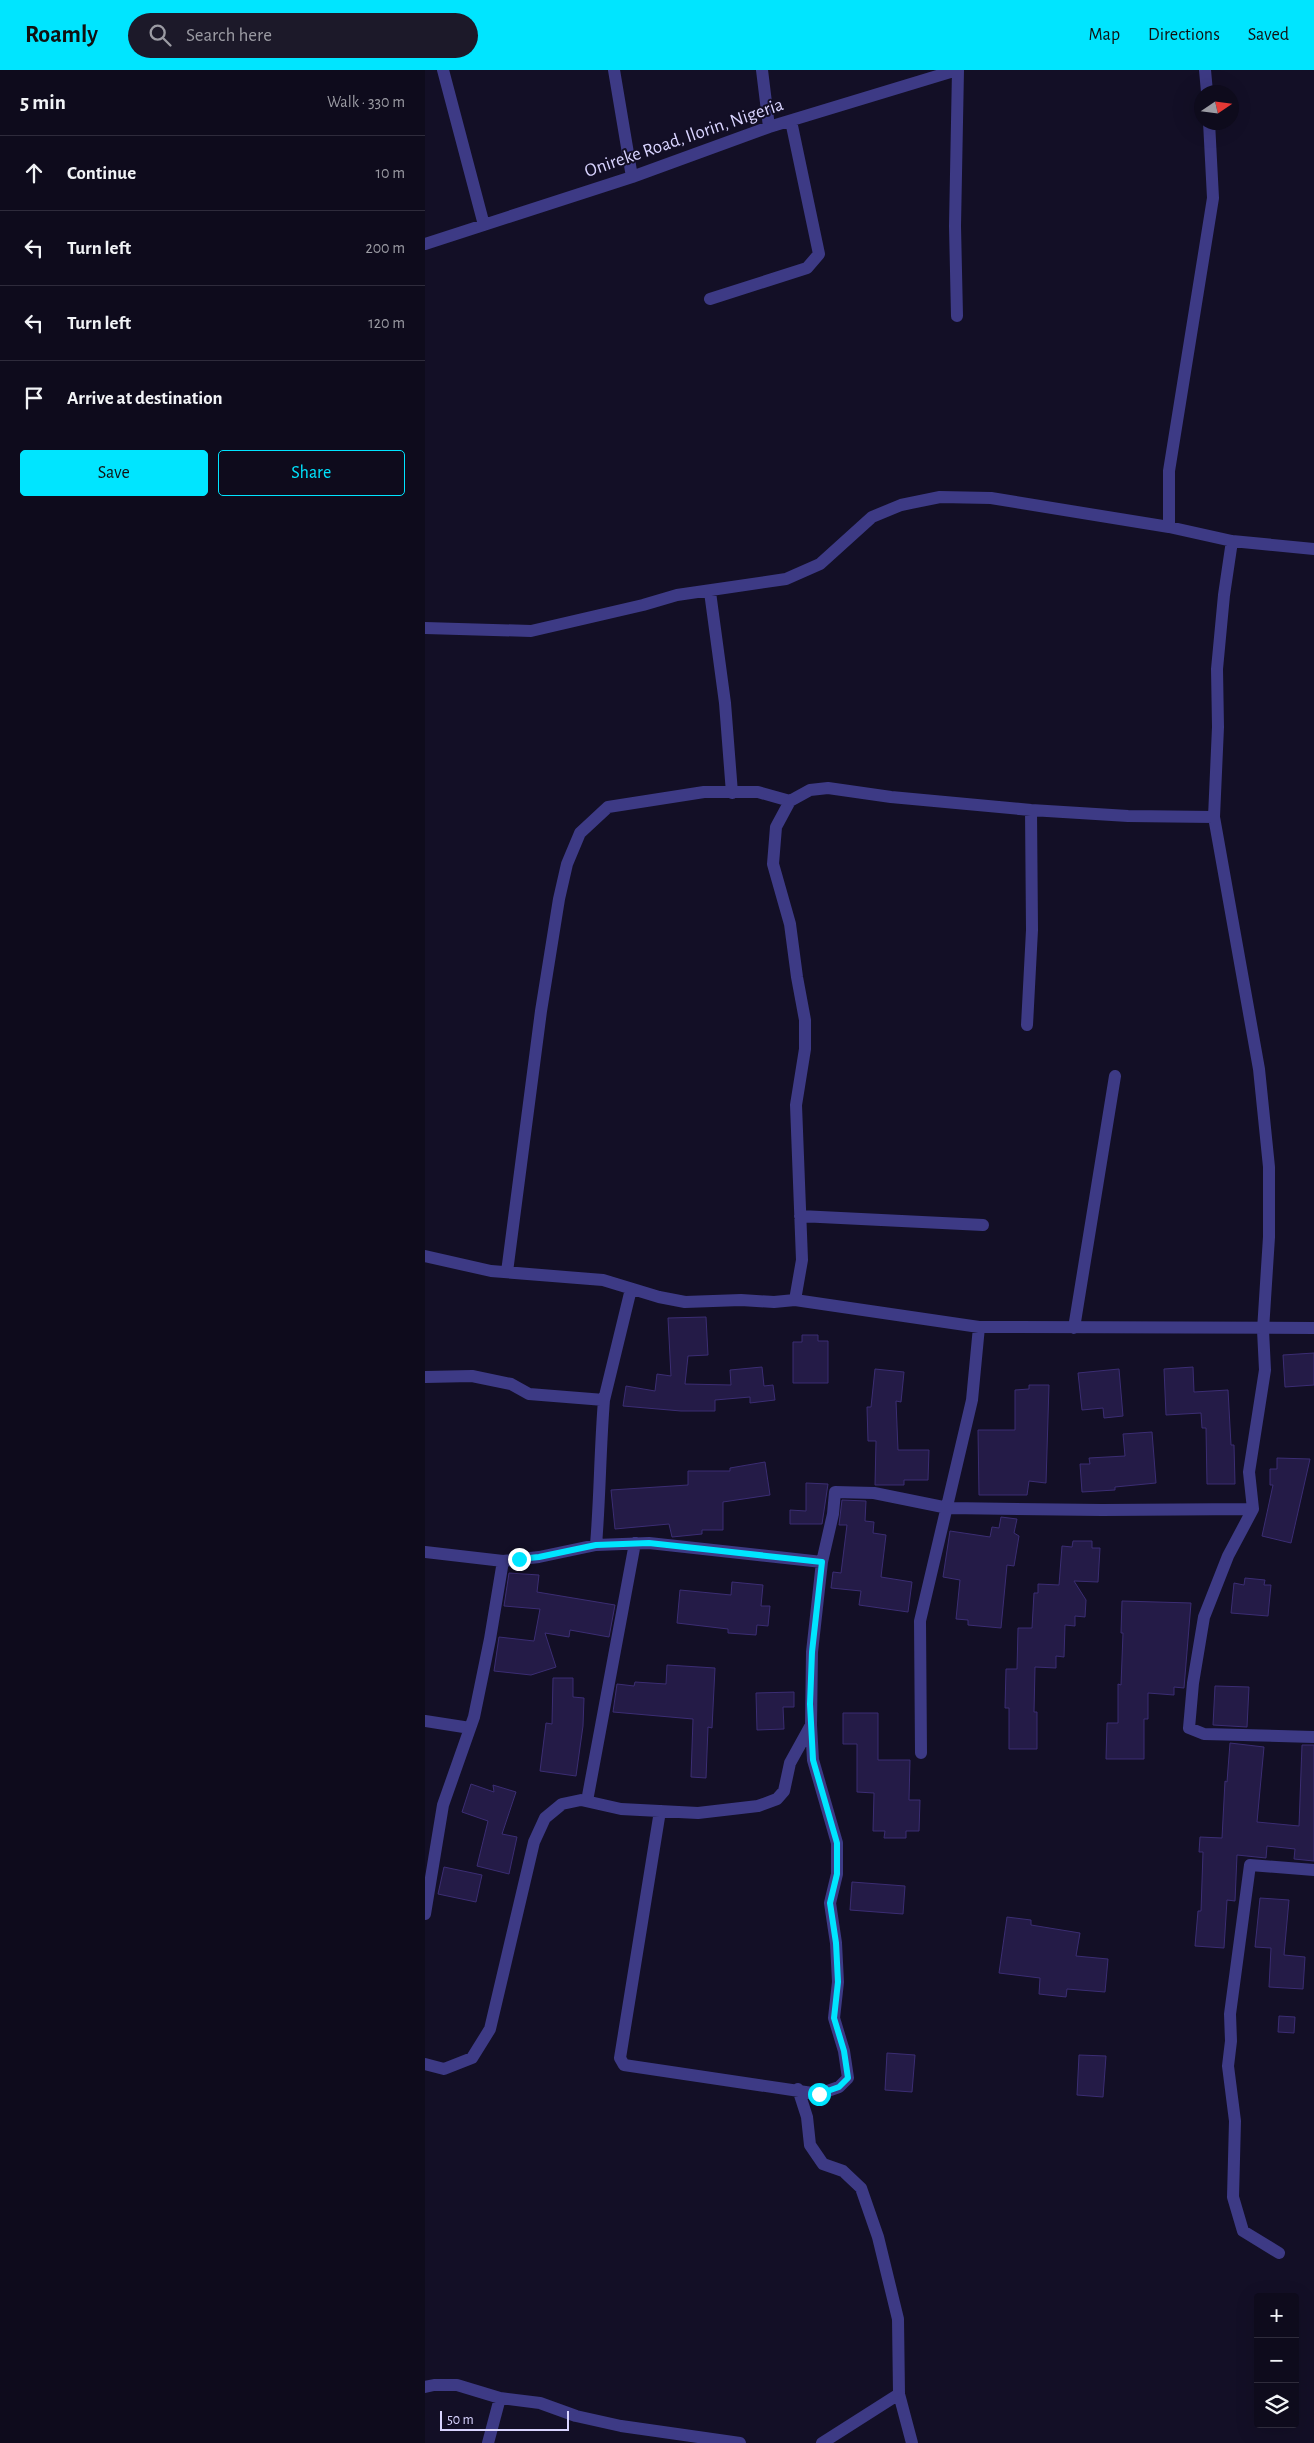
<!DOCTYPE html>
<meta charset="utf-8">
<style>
body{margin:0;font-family:"Alegreya Sans",sans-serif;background:#1c1929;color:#f1f3f6}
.controls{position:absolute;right:15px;bottom:15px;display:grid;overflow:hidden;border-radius:5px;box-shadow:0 5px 20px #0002}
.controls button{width:45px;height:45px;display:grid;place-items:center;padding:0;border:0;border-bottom:1px solid #2e2b3b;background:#0e0b1c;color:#f1f3f6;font:25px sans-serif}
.compass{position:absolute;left:769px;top:15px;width:45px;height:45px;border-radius:50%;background:#0e0b1c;box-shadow:0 5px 20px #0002;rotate:77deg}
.scale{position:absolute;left:15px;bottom:12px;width:129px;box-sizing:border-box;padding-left:5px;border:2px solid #d9d4ff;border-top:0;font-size:14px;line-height:18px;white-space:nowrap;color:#d9d4ff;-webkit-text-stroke:4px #130f26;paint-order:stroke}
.stop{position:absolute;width:15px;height:15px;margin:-11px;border:4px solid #00e5ff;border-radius:50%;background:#fff}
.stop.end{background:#00e5ff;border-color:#fff;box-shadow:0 1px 5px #0008}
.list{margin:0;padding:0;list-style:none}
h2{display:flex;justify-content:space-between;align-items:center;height:65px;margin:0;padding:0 20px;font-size:21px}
h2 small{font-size:16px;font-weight:400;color:#9b9ba3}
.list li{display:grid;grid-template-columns:32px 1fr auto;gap:15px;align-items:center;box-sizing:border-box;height:75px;padding:0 20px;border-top:1px solid #2e2b3b}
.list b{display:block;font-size:19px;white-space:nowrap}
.list em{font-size:16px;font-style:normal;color:#9b9ba3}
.actions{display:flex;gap:10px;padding:15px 20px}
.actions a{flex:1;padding:11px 0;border:1px solid #00e5ff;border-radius:5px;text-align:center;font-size:18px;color:#00e5ff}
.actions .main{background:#00e5ff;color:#111}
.icon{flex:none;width:28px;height:28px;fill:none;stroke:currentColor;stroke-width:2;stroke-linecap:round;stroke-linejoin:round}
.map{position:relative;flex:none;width:889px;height:2373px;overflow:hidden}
header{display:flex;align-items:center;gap:30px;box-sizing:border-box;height:70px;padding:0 25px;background:#00e5ff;color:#111}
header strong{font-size:24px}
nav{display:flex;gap:28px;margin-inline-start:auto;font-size:18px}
.search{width:350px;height:45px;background:#1c1929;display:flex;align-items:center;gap:12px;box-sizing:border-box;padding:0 18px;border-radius:28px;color:#9b9ba3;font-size:19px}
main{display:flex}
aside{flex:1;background:#0e0b1c}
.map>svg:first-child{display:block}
.building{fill:#241b47;stroke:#3b2d73}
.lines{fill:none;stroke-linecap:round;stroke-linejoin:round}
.street{stroke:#3d3a85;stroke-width:12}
.route{stroke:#00e5ff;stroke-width:6}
.labels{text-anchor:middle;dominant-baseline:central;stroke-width:4;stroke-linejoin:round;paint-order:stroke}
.street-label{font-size:19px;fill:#d9d4ff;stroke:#130f26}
</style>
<header>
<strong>Roamly</strong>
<div class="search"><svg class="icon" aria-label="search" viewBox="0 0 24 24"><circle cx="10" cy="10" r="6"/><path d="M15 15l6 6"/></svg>Search here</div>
<nav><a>Map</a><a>Directions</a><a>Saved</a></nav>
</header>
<main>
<aside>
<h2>5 min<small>Walk · 330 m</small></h2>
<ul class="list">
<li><svg class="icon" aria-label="ahead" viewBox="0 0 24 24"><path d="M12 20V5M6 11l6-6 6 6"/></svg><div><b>Continue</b></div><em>10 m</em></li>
<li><svg class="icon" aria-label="left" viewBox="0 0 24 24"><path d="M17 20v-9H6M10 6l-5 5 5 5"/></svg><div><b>Turn left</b></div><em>200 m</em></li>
<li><svg class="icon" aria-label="left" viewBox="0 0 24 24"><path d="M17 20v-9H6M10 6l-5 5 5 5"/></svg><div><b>Turn left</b></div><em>120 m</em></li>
<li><svg class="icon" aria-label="arrive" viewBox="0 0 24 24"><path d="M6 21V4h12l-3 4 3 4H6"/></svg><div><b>Arrive at destination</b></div></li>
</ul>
<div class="actions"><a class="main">Save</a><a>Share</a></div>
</aside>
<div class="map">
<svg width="889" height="2373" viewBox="0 0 889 2373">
<rect width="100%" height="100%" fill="#130f26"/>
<path class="building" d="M 281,1247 L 283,1285 L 263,1286 L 260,1314 L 306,1315 L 305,1300 L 337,1297 L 339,1316 L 348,1315 L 350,1330 L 325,1333 L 325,1327 L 290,1330 L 290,1341 L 256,1341 L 198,1336 L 201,1316 L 230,1321 L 232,1304 L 246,1306 L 243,1248 Z
M 377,1265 L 393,1265 L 393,1271 L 403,1271 L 403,1313 L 368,1313 L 368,1272 L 377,1272 Z
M 889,1283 L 889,1315 L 860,1317 L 858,1285 Z
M 768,1297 L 769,1322 L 803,1320 L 806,1375 L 809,1375 L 810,1414 L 782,1414 L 781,1358 L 777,1358 L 776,1343 L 741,1345 L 739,1299 Z
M 450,1299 L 479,1302 L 476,1332 L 471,1331 L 473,1380 L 504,1380 L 503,1410 L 479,1410 L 479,1415 L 450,1415 L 451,1371 L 443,1371 L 442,1337 L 446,1337 Z
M 694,1299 L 698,1346 L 679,1348 L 678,1338 L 657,1340 L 653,1303 Z
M 604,1315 L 624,1315 L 621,1413 L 604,1411 L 602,1425 L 554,1425 L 553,1360 L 590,1360 L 590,1320 L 604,1319 Z
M 727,1362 L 731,1413 L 690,1417 L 690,1420 L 657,1422 L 655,1394 L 665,1394 L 664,1388 L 700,1386 L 698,1364 Z
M 852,1388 L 885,1389 L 866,1473 L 837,1466 L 848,1415 L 845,1415 L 845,1399 L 852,1399 Z
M 340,1392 L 345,1425 L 298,1432 L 298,1460 L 277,1460 L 277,1464 L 247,1467 L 244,1454 L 190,1459 L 186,1420 L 263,1415 L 263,1401 L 305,1401 L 305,1398 Z
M 381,1413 L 403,1414 L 397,1454 L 365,1454 L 365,1440 L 381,1441 Z
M 417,1430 L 441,1431 L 440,1451 L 449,1452 L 448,1463 L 461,1465 L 456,1507 L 487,1512 L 483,1542 L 434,1535 L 436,1521 L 406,1518 L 408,1502 L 416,1503 L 422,1455 L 414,1455 Z
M 576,1447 L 592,1449 L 589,1463 L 594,1466 L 589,1496 L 582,1495 L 576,1558 L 543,1555 L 543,1550 L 531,1549 L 535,1510 L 518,1507 L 525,1461 L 565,1467 L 567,1457 L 574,1458 Z
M 648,1471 L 667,1471 L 667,1478 L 675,1478 L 673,1512 L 649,1511 L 661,1530 L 660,1547 L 650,1546 L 650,1556 L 640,1555 L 639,1587 L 631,1586 L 631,1598 L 610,1597 L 609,1642 L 612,1642 L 612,1679 L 584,1679 L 584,1638 L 580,1638 L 581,1599 L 592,1599 L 593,1558 L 607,1558 L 609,1523 L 613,1523 L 613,1514 L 634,1515 L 637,1476 L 647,1477 Z
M 84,1503 L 114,1505 L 112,1522 L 190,1535 L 184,1567 L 145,1560 L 144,1567 L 120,1563 L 131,1597 L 106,1605 L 69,1601 L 74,1567 L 109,1571 L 115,1539 L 79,1536 Z
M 820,1508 L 840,1510 L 839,1515 L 846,1515 L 843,1546 L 806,1543 L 809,1513 L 819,1515 Z
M 307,1512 L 338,1515 L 336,1536 L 345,1536 L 343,1556 L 332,1555 L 331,1565 L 303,1563 L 303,1559 L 252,1553 L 255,1520 L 306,1525 Z
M 697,1531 L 766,1533 L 759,1618 L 749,1617 L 749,1625 L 723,1623 L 723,1649 L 719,1649 L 719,1689 L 681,1689 L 682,1653 L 693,1653 L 693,1614 L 696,1615 L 698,1563 L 696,1563 Z
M 242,1595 L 290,1598 L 287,1658 L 283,1657 L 281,1708 L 266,1707 L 268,1649 L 188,1642 L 192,1614 L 209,1616 L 210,1612 L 241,1614 Z
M 128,1608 L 148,1608 L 148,1627 L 159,1628 L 158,1656 L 151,1706 L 115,1701 L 121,1653 L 127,1654 Z
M 790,1616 L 824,1617 L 822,1657 L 788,1655 Z
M 369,1622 L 369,1637 L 358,1637 L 359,1659 L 332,1660 L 331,1623 Z
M 418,1643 L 453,1643 L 453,1690 L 485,1690 L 484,1730 L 495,1730 L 494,1761 L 481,1761 L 481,1768 L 459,1768 L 460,1761 L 448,1761 L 449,1723 L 432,1722 L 432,1674 L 418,1674 Z
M 805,1673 L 839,1677 L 832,1752 L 874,1756 L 877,1675 L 889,1675 L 889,1791 L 869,1789 L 870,1779 L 842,1776 L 841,1788 L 812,1785 L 810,1831 L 802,1830 L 799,1878 L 770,1876 L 773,1841 L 776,1841 L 778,1782 L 774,1782 L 775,1767 L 797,1768 L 800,1711 L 802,1712 Z
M 46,1714 L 69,1722 L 68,1715 L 91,1722 L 77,1764 L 92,1767 L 84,1804 L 52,1796 L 63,1751 L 37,1742 Z
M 19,1797 L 57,1805 L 51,1832 L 13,1824 Z
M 427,1812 L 480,1816 L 478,1844 L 425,1840 Z
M 835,1828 L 864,1830 L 859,1885 L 880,1887 L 878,1919 L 844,1917 L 846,1878 L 830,1877 Z
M 582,1847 L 606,1850 L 606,1855 L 655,1863 L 651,1886 L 683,1889 L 680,1922 L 642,1919 L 641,1927 L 614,1924 L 615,1908 L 574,1903 Z
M 854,1946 L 870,1947 L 869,1963 L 853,1962 Z
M 462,1983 L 490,1985 L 487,2022 L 460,2020 Z
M 654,1985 L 681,1986 L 678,2027 L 652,2025 Z"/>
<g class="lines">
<path class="street" d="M 18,0 L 59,155
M 189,0 L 207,107
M 337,0 L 344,57
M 780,0 L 782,22
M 0,174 L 207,107 L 344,57 L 532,0
M 285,229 L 382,198 L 394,184 L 366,51
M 532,246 L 530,156 L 533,0
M 744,457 L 744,401 L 788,128 L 784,52
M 807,471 L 799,525 L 792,599 L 793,657 L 789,747 L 834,999 L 844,1097 L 844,1167 L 838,1260 L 840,1300 L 824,1402 L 828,1439 L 803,1486 L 779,1547 L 768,1613 L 764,1658 L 779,1664 L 889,1667
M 285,522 L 300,633 L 307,723
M 0,558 L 106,561 L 218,535 L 252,525 L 361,509 L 395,494 L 447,447 L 476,435 L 515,427 L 566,428 L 744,457 L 807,471 L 889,479
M 602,955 L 607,860 L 606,740
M 375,1146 L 558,1155
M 0,1186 L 66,1201 L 178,1210 L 234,1227 L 260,1232 L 316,1230 L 349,1232 L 370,1230 L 554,1257 L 889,1258
M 82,1202 L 116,941 L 134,829 L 142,794 L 155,763 L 183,737 L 279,722 L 333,722 L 365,731
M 370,1230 L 377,1190 L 371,1035 L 380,979 L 380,950 L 372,907 L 365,854 L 348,794 L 351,757 L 365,731 L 385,720 L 403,718 L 466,727 L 606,740 L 703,746 L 789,747
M 649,1258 L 690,1006
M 0,1307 L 47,1306 L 86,1314 L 104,1324 L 179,1330 C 175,1379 175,1427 171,1475
M 179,1330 L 206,1219
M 0,1482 L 78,1491
M 0,1651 L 45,1658
M 496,1683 L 495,1551 L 547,1330 L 554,1257
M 162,1731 L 210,1473
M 235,1741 L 195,1988 L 199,1995 L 394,2024 L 414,2017 L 423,2008 L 419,1981 L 409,1948 L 413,1912 L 411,1873 L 405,1833 L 412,1804 L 412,1773 L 388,1690 L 386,1655
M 0,1844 L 18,1735 L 49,1647 L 65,1569 L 78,1491 L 114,1487 L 171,1475 L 224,1473 L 397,1492
M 0,1994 L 19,1999 L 47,1988 L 65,1959 L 109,1772 L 120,1748 L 137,1734 L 156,1730 L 196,1739 L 273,1743 L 333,1736 L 352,1729 L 359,1721 L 365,1693 L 386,1655 L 387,1582 L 397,1492 L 408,1444 L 410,1422 L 449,1423 L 523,1438 L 677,1440 L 828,1439
M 373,2019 L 382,2047 L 385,2075 L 398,2094 L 418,2101 L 436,2118 L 453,2167 L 473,2249 L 474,2324 L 487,2373
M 854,2183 L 818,2161 L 808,2127 L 810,2051 L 803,1996 L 806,1971 L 805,1944 L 825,1795 L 889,1800
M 0,2317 L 9,2315 L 32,2315 L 75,2328 L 115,2333 L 151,2346 L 196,2356 L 315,2373
M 63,2373 L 75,2328
M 397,2373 L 474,2324"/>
</g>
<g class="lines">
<path class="route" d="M 94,1489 L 114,1487 L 171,1475 L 224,1473 L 397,1492 L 387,1582 L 385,1634 L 388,1690 L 412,1773 L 412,1804 L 405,1833 L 411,1873 L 413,1912 L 409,1948 L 419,1981 L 423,2008 L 414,2017 L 394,2024"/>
</g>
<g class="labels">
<g class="street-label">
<text transform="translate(259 68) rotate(-19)">Onireke Road, Ilorin, Nigeria</text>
</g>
</g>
</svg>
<div class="controls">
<button>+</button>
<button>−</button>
<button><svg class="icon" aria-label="layers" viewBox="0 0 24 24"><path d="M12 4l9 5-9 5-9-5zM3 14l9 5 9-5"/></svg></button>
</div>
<svg class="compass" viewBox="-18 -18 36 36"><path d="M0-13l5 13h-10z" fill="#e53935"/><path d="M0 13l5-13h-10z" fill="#9b9ba3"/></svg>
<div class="scale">50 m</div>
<div class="stop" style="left:394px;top:2024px"></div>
<div class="stop end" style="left:94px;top:1489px"></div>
</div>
</main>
